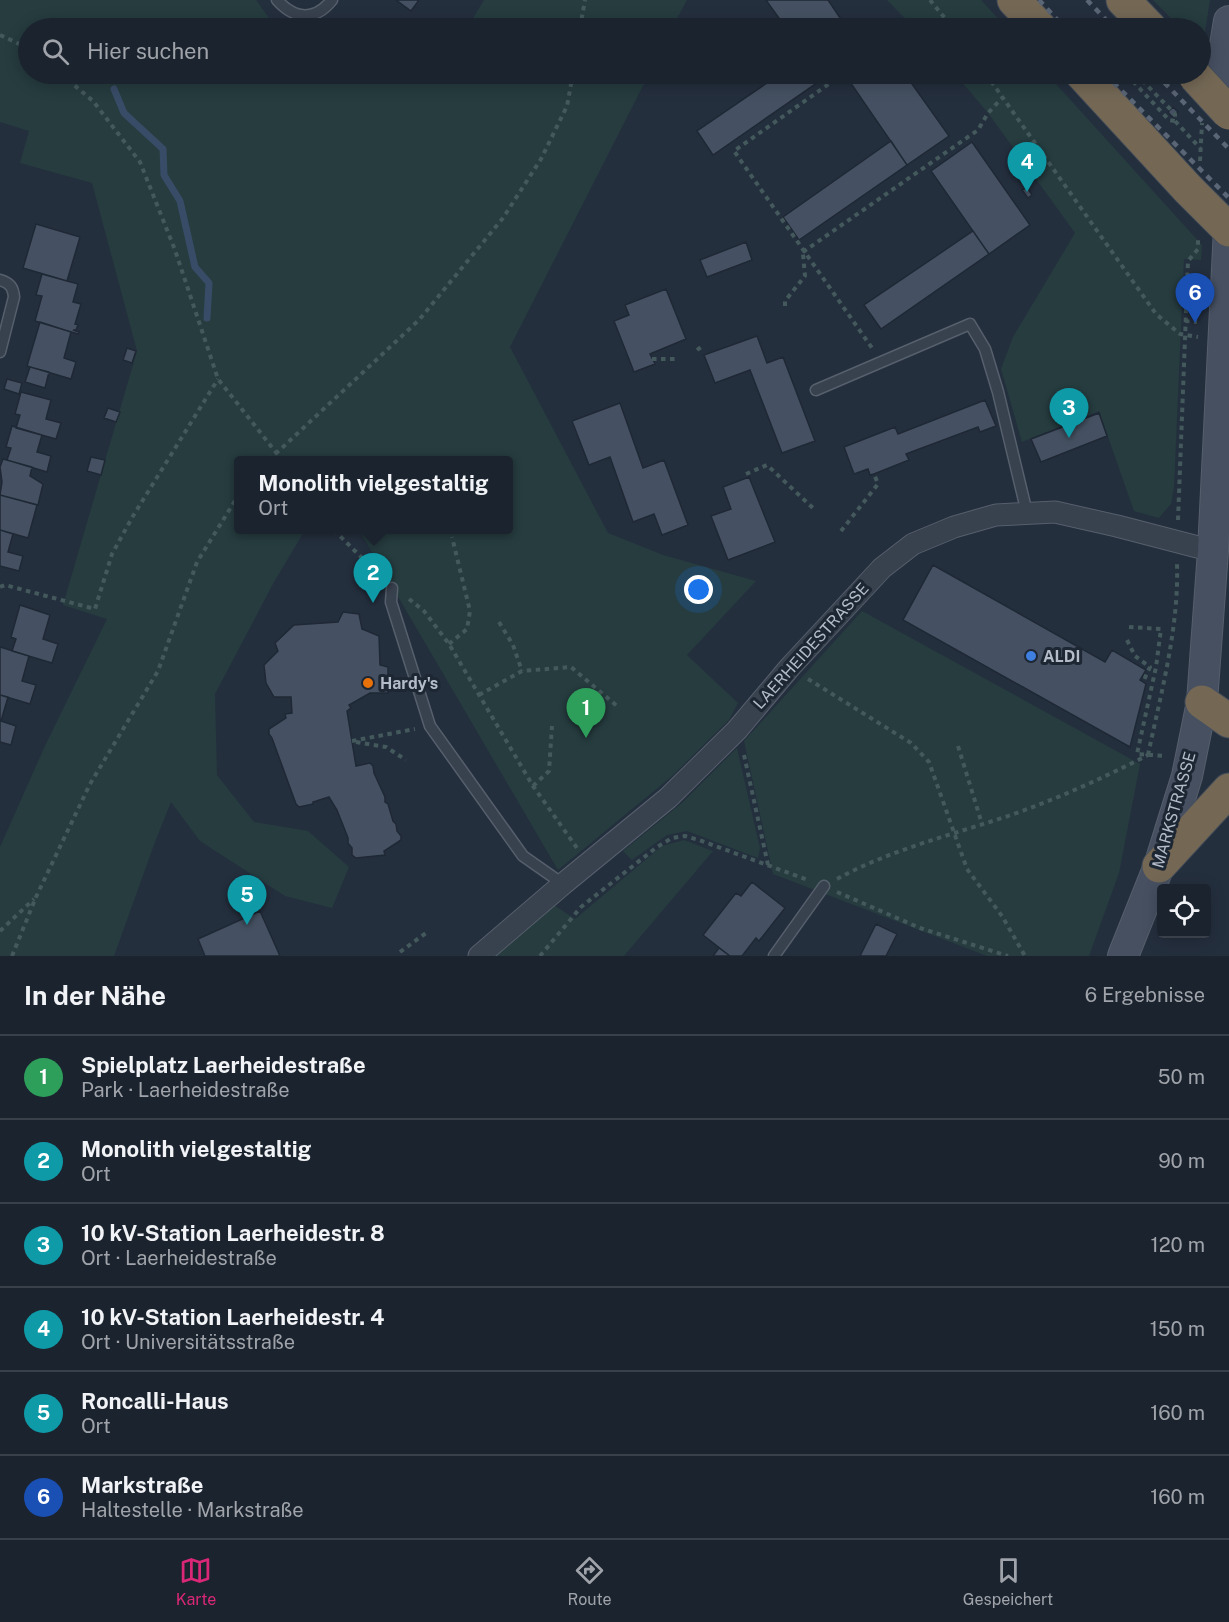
<!DOCTYPE html>
<html lang="de">
<meta charset="utf-8">
<style>
body{margin:0;font-family:"Public Sans",sans-serif;background:#242b36;color:#f1f3f6}
.controls{position:absolute;right:18px;bottom:18px;display:grid;overflow:hidden;border-radius:6px;box-shadow:0 3px 15px #0003}
.controls button{width:54px;height:54px;display:grid;place-items:center;padding:0;border:0;border-bottom:2px solid #39404a;background:#1b232e;color:#f1f3f6;font:30px sans-serif}
.you{position:absolute;left:699px;top:590px;width:21px;height:21px;margin:-15px;border:4px solid #fff;border-radius:50%;background:#1a73e8;box-shadow:0 0 0 9px #1a73e833}
.badge{display:grid;place-items:center;width:39px;height:39px;border-radius:50%;background:#db2777;color:#fff;font-size:20px;font-weight:700}
.pin{position:absolute;translate:-50% -50px;filter:drop-shadow(0 2px 3px #0008)}
.pin::after{content:'';position:absolute;top:32px;width:21px;height:18px;background:inherit;clip-path:polygon(0 0,100% 0,50% 100%)}
.popup{position:absolute;left:234px;top:456px;width:279px;height:78px;box-sizing:border-box;display:grid;place-content:center;border-radius:6px;background:#1b232e;filter:drop-shadow(0 2px 4px #0005);font-size:20px;white-space:nowrap;color:#a0a4aa}
.popup b{font-size:22px;color:#f1f3f6}
.popup::after{content:'';position:absolute;left:50%;top:100%;margin-left:-12px;border:12px solid transparent;border-top-color:#1b232e}
.list{margin:0;padding:0;list-style:none}
h2{display:flex;justify-content:space-between;align-items:center;height:78px;margin:0;padding:0 24px;font-size:26px}
h2 small{font-size:20px;font-weight:400;color:#a0a4aa}
.list li{display:grid;grid-template-columns:39px 1fr auto;gap:18px;align-items:center;box-sizing:border-box;height:84px;padding:0 24px;border-top:2px solid #39404a}
.list b{display:block;font-size:22px;white-space:nowrap}
.list p{margin:0;font-size:20px;white-space:nowrap;color:#a0a4aa}
.list em{font-size:20px;font-style:normal;color:#a0a4aa}
.icon{flex:none;width:33px;height:33px;fill:none;stroke:currentColor;stroke-width:2;stroke-linecap:round;stroke-linejoin:round}
.map{position:relative;flex:none;width:1229px;height:956px;overflow:hidden}
.search{position:absolute;background:#1b232e;box-shadow:0 3px 15px #0003;left:18px;right:18px;top:18px;height:66px;display:flex;align-items:center;gap:15px;box-sizing:border-box;padding:0 21px;border-radius:33px;color:#a0a4aa;font-size:22px}
.sheet{height:582px;background:#1b232e}
nav{display:flex;justify-content:space-around;align-items:center;box-sizing:border-box;height:84px;border-top:2px solid #39404a;background:#1b232e;font-size:16px;color:#a0a4aa}
nav a{display:grid;justify-items:center;gap:3px}
nav .on{color:#db2777}
.map>svg:first-child{display:block}
.green{fill:#263c3f}
.lines{fill:none;stroke-linecap:round;stroke-linejoin:round}
.stream{stroke:#394c67;stroke-width:7}
.building{fill:#455162;stroke:#1f2835;stroke-width:1.5}
.lane-casing{stroke:#565f6c;stroke-width:13}
.street-casing{stroke:#565f6c;stroke-width:23}
.secondary-casing{stroke:#565f6c;stroke-width:32}
.highway-casing{stroke:#434c59;stroke-width:35}
.path{stroke:#44595c;stroke-width:4;stroke-dasharray:4.5 4.5;stroke-linecap:butt}
.lane{stroke:#38414e;stroke-width:10}
.street{stroke:#38414e;stroke-width:21}
.secondary{stroke:#465061;stroke-width:30}
.highway{stroke:#746855;stroke-width:33}
.rail{stroke:#5a6575;stroke-width:4.5;stroke-dasharray:6 6;stroke-linecap:butt}
.highway-bridge-casing{stroke:#434c59;stroke-width:35;stroke-linecap:butt}
.highway-bridge{stroke:#746855;stroke-width:33}
.shop-dot{fill:#3f7fe0;stroke:#1d2633;stroke-width:2}
.food-dot{fill:#e8710a;stroke:#1d2633;stroke-width:2}
.labels{text-anchor:middle;dominant-baseline:central;stroke-width:6;stroke-linejoin:round;paint-order:stroke}
.street-label{font-size:16px;fill:#b4bcc9;stroke:#1d2633}
.poi-label{font-size:16px;font-weight:bold;fill:#b4bcc9;stroke:#1d2633;text-anchor:start}
</style>
<div class="map">
<svg width="1229" height="956" viewBox="0 0 1229 956">
<rect width="100%" height="100%" fill="#242f3e"/>
<path class="green" d="M 0,0 L 256,0 L 270,19 L 287,28 L 28,28 L 28,74 L 649,74 L 510,347 L 608,533 L 663,555 L 756,581 L 687,655 L 738,703 L 729,720 L 671,777 L 558,870 L 359,530 L 508,530 L 508,460 L 238,460 L 238,530 L 305,530 L 274,582 L 215,694 L 217,775 L 254,822 L 308,831 L 349,867 L 332,908 L 285,896 L 200,841 L 171,802 L 155,842 L 114,956 L 0,956 L 0,847 L 44,748 L 107,619 L 63,605 L 137,351 L 92,183 L 20,163 L 29,131 L 0,122 Z
M 484,0 L 687,0 L 672,28 L 467,28 Z
M 887,0 L 981,0 L 1007,28 L 914,28 Z
M 1153,0 L 1210,0 L 1202,50 L 1200,28 L 1181,28 Z
M 955,74 L 1047,74 L 1202,245 L 1201,260 L 1184,259 L 1174,486 L 1171,504 L 1159,518 L 1134,511 L 1099,411 L 1022,442 L 1001,369 L 1013,337 L 1075,233 L 988,113 Z
M 862,611 L 1140,764 L 1119,873 L 1089,956 L 987,956 L 773,874 L 744,741 Z
M 737,748 L 760,848 L 758,858 L 687,831 L 667,835 L 632,860 L 623,851 L 683,802 Z
M 684,840 L 713,851 L 624,956 L 495,956 L 554,905 L 575,919 L 662,846 Z"/>
<g class="lines">
<path class="stream" d="M 114,89 L 124,113 L 163,149 L 164,175 L 180,201 L 195,267 L 209,283 L 207,318"/>
</g>
<path class="building" d="M 396,0 L 419,0 L 411,11 Z
M 766,0 L 828,0 L 847,28 L 786,28 Z
M 780,74 L 817,74 L 821,80 L 713,155 L 697,131 Z
M 817,74 L 830,74 L 821,80 Z
M 862,74 L 905,74 L 949,136 L 907,165 L 850,82 Z
M 1173,107 L 1178,112 L 1172,117 L 1168,112 Z
M 891,141 L 907,165 L 799,240 L 783,217 Z
M 972,142 L 1030,225 L 989,254 L 931,171 Z
M 1027,187 L 1032,195 L 1028,198 L 1022,190 Z
M 36,224 L 80,237 L 67,281 L 23,268 Z
M 973,231 L 989,254 L 881,329 L 864,305 Z
M 746,242 L 752,260 L 707,277 L 700,260 Z
M 42,274 L 78,284 L 73,302 L 81,304 L 75,324 L 78,325 L 76,330 L 73,330 L 79,332 L 78,334 L 35,321 L 42,296 L 36,295 Z
M 666,289 L 686,339 L 650,354 L 655,364 L 634,372 L 614,321 L 629,315 L 625,305 Z
M 40,322 L 71,332 L 64,358 L 76,362 L 71,379 L 27,366 Z
M 757,336 L 767,363 L 783,357 L 815,441 L 782,453 L 750,370 L 715,383 L 704,355 Z
M 127,348 L 136,351 L 132,363 L 123,360 Z
M 30,367 L 49,372 L 45,388 L 25,382 Z
M 7,379 L 22,383 L 19,394 L 4,389 Z
M 21,392 L 51,400 L 46,419 L 61,423 L 56,439 L 16,428 L 20,415 L 15,414 Z
M 985,400 L 996,426 L 980,432 L 978,427 L 906,454 L 909,460 L 874,474 L 870,475 L 868,469 L 854,474 L 844,447 L 895,427 L 898,434 Z
M 620,403 L 643,468 L 664,460 L 688,525 L 662,535 L 654,514 L 633,522 L 610,457 L 589,465 L 572,421 Z
M 108,408 L 120,412 L 116,422 L 104,418 Z
M 1099,413 L 1107,436 L 1041,462 L 1031,439 Z
M 12,426 L 42,435 L 37,452 L 51,456 L 47,472 L 7,460 L 11,448 L 6,447 Z
M 91,457 L 105,460 L 101,475 L 87,471 Z
M 3,459 L 32,467 L 30,476 L 43,484 L 38,505 L 0,495 L 2,482 L 0,467 Z
M 749,477 L 775,542 L 728,560 L 711,516 L 731,509 L 723,487 Z
M 0,495 L 37,505 L 28,538 L 0,530 Z
M 0,530 L 13,534 L 8,552 L 23,556 L 19,571 L 0,566 Z
M 933,565 L 1105,662 L 1112,650 L 1146,670 L 1140,680 L 1146,684 L 1130,747 L 903,620 Z
M 20,605 L 50,615 L 43,639 L 58,644 L 52,663 L 12,651 L 16,639 L 11,637 Z
M 343,612 L 359,614 L 362,629 L 379,636 L 380,665 L 388,667 L 388,693 L 370,693 L 349,705 L 351,708 L 347,711 L 356,766 L 370,763 L 373,766 L 374,773 L 385,797 L 385,802 L 388,804 L 393,821 L 396,824 L 397,831 L 401,836 L 401,840 L 384,851 L 385,855 L 356,858 L 352,855 L 352,848 L 348,843 L 348,838 L 337,810 L 329,797 L 313,802 L 313,804 L 299,807 L 296,804 L 272,738 L 269,734 L 269,729 L 286,718 L 285,714 L 292,713 L 291,697 L 274,697 L 266,683 L 264,665 L 278,651 L 275,643 L 294,625 L 338,622 Z
M 0,647 L 29,656 L 22,681 L 36,685 L 30,704 L 0,695 Z
M 0,695 L 8,697 L 1,721 L 16,726 L 11,745 L 0,742 Z
M 752,882 L 785,908 L 759,941 L 756,938 L 742,956 L 730,956 L 703,935 L 736,893 L 741,896 Z
M 260,911 L 280,956 L 205,956 L 198,939 Z
M 876,924 L 897,934 L 886,956 L 860,956 Z
M 719,948 L 730,956 L 713,956 Z"/>
<g class="lines">
<defs>
<path id="lane" d="M 277,0 C 295,20 315,21 332,0
M 0,280 C 10,283 13,287 14,297 L 0,352
M 816,390 L 970,324 L 985,349 L 998,392 L 1027,513
M 392,588 L 391,602 L 430,726 L 523,856 L 563,884
M 774,956 L 824,886"/>
<path id="street" d="M 479,956 L 563,884 L 668,798 L 737,730 L 790,667 L 882,568 L 913,544 L 954,527 L 996,515 L 1055,512 L 1117,526 L 1213,551"/>
<path id="secondary" d="M 1229,21 L 1222,63 L 1221,85 L 1229,98
M 1123,956 L 1159,866 L 1187,776 L 1202,702 L 1213,551 L 1229,228"/>
<path id="highway" d="M 1014,0 L 1040,28
M 1123,0 L 1150,28
M 1082,74 L 1188,189
M 1202,702 L 1229,721
M 1159,866 L 1229,790"/>
</defs>
<use href="#lane" class="lane-casing"/>
<use href="#street" class="street-casing"/>
<use href="#secondary" class="secondary-casing"/>
<use href="#highway" class="highway-casing"/>
<path class="path" d="M 930,0 L 953,28
M 580,28 L 585,0
M 0,35 L 28,48
M 61,74 L 93,101 L 140,162 L 175,250 L 218,379 L 282,460
M 843,74 L 734,151 L 872,348
M 986,74 L 1156,314 L 1180,334 L 1198,337
M 1129,74 L 1129,77 L 1169,120 L 1175,121
M 1136,74 L 1175,114 L 1175,121 L 1200,148
M 1200,161 L 1202,123
M 803,252 L 978,130 L 988,113 L 1003,97
M 785,306 L 785,301 L 805,276 L 803,254
M 1185,321 L 1197,322
M 697,350 L 701,347
M 652,359 L 675,359
M 269,460 L 419,320 L 503,218 L 541,159 L 567,106 L 573,74
M 746,474 L 767,465 L 814,509
M 1178,520 L 1188,261 L 1198,249 L 1198,237
M 334,530 L 382,578
M 841,531 L 878,484 L 874,474
M 0,587 L 5,585 L 95,609 L 112,554 L 133,516 L 218,379
M 409,599 L 424,611 L 449,644 L 533,786 L 577,848
M 499,622 L 513,645 L 522,671
M 1129,627 L 1161,629 L 1156,667 L 1137,754 L 1166,756
M 1127,640 L 1135,656 L 1150,667 L 1143,682
M 449,644 L 467,629 L 470,611 L 452,537
M 808,679 L 911,743 L 929,762 L 967,869 L 1002,916 L 1025,956
M 479,695 L 522,671 L 571,667 L 617,706
M 352,741 L 415,729
M 356,742 L 386,747 L 406,760
M 958,746 L 982,824
M 744,755 L 768,865
M 1148,755 C 1161,693 1179,628 1177,564
M 533,786 L 549,771 L 552,726
M 837,879 C 890,850 948,836 1005,817 C 1055,800 1101,779 1148,755
M 837,892 L 920,928 L 1008,956
M 0,931 L 34,899
M 400,952 L 426,933
M 12,956 L 36,897 L 90,784 L 158,671 L 197,562 L 238,496
M 540,956 L 581,907 L 657,847 L 672,838 L 685,836 L 699,840 L 808,880"/>
<use href="#lane" class="lane"/>
<use href="#street" class="street"/>
<use href="#secondary" class="secondary"/>
<use href="#highway" class="highway"/>
<path class="rail" d="M 1039,0 L 1065,28
M 1087,0 L 1114,28
M 1105,74 L 1229,198
M 1156,74 L 1229,149"/>
<defs>
<path id="highway-bridge" d="M 1195,76 L 1229,113
M 1188,189 L 1229,230"/>
</defs>
<use href="#highway-bridge" class="highway-bridge-casing"/>
<use href="#highway-bridge" class="highway-bridge"/>
</g>
<circle class="shop-dot" cx="1031" cy="656" r="6"/>
<circle class="food-dot" cx="368" cy="683" r="6"/>
<g class="labels">
<g class="street-label">
<text transform="translate(811 646) rotate(-48)">LAERHEIDESTRASSE</text>
<text transform="translate(1174 810) rotate(-74)">MARKSTRASSE</text>
</g>
<g class="poi-label">
<text x="1043" y="656">ALDI</text>
<text x="380" y="683">Hardy's</text>
</g>
</g>
</svg>
<div class="controls">
<button><svg class="icon" aria-label="locate" viewBox="0 0 24 24"><circle cx="12" cy="12" r="6"/><path d="M12 2v4M12 18v4M2 12h4M18 12h4"/></svg></button>
</div>
<div class="you"></div>
<div class="pin badge" style="left:586px;top:738px;background:#2e9e5b">1</div>
<div class="pin badge" style="left:373px;top:603px;background:#0f9aa8">2</div>
<div class="popup"><b>Monolith vielgestaltig</b>Ort</div>
<div class="pin badge" style="left:1069px;top:438px;background:#0f9aa8">3</div>
<div class="pin badge" style="left:1027px;top:192px;background:#0f9aa8">4</div>
<div class="pin badge" style="left:247px;top:925px;background:#0f9aa8">5</div>
<div class="pin badge" style="left:1195px;top:323px;background:#1a4fb4">6</div>
<div class="search"><svg class="icon" aria-label="search" viewBox="0 0 24 24"><circle cx="10" cy="10" r="6"/><path d="M15 15l6 6"/></svg>Hier suchen</div>
</div>
<section class="sheet">
<h2>In der Nähe<small>6 Ergebnisse</small></h2>
<ul class="list">
<li><span class="badge" style="background:#2e9e5b">1</span><div><b>Spielplatz Laerheidestraße</b><p>Park · Laerheidestraße</p></div><em>50 m</em></li>
<li><span class="badge" style="background:#0f9aa8">2</span><div><b>Monolith vielgestaltig</b><p>Ort</p></div><em>90 m</em></li>
<li><span class="badge" style="background:#0f9aa8">3</span><div><b>10 kV-Station Laerheidestr. 8</b><p>Ort · Laerheidestraße</p></div><em>120 m</em></li>
<li><span class="badge" style="background:#0f9aa8">4</span><div><b>10 kV-Station Laerheidestr. 4</b><p>Ort · Universitätsstraße</p></div><em>150 m</em></li>
<li><span class="badge" style="background:#0f9aa8">5</span><div><b>Roncalli-Haus</b><p>Ort</p></div><em>160 m</em></li>
<li><span class="badge" style="background:#1a4fb4">6</span><div><b>Markstraße</b><p>Haltestelle · Markstraße</p></div><em>160 m</em></li>
</ul>
</section>
<nav>
<a class="on"><svg class="icon" aria-label="map" viewBox="0 0 24 24"><path d="M3 6l6-2 6 2 6-2v14l-6 2-6-2-6 2zM9 4v14M15 6v14"/></svg>Karte</a>
<a><svg class="icon" aria-label="directions" viewBox="0 0 24 24"><path d="M12 3l9 9-9 9-9-9zM9 14v-3h6M13 9l2 2-2 2"/></svg>Route</a>
<a><svg class="icon" aria-label="saved" viewBox="0 0 24 24"><path d="M7 4h10v16l-5-4-5 4z"/></svg>Gespeichert</a>
</nav>
